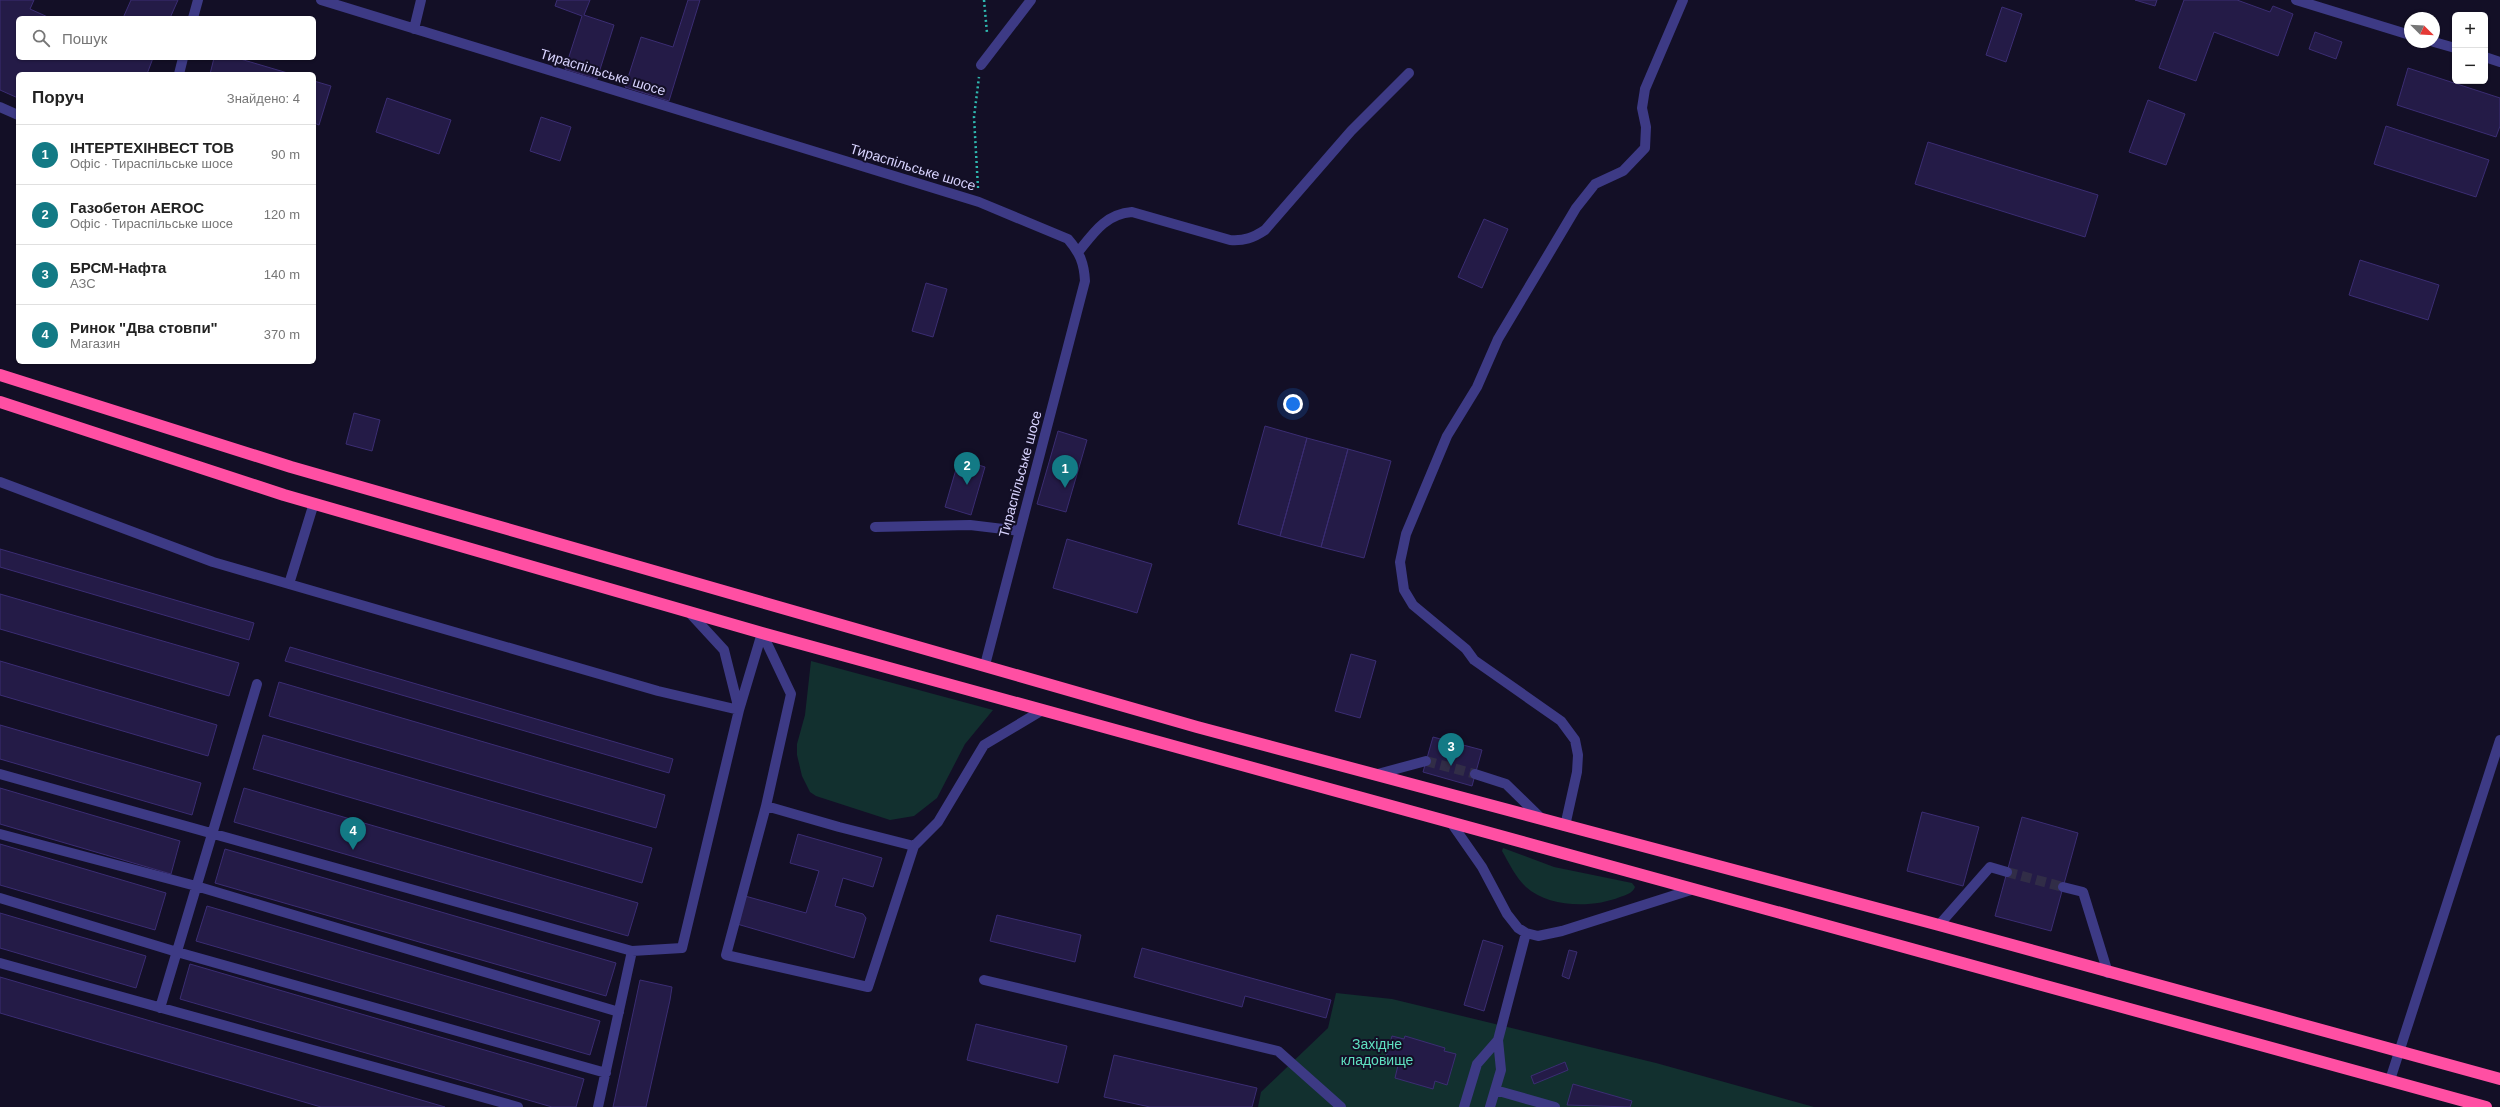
<!DOCTYPE html>
<html lang="uk">
<meta charset="utf-8">
<style>
body{margin:0;font-family:Arial,sans-serif;background:#f2f2f2;color:#222}
.controls{position:absolute;right:12px;top:12px;display:grid;overflow:hidden;border-radius:6px;box-shadow:0 1px 3px #0004}
.controls button{width:36px;height:36px;display:grid;place-items:center;padding:0;border:0;border-bottom:1px solid #e0e0e0;background:#fff;color:#222;font:20px sans-serif}
.compass{position:absolute;left:2404px;top:12px;width:36px;height:36px;border-radius:50%;background:#fff;box-shadow:0 1px 3px #0004;rotate:114deg}
.you{position:absolute;left:1293px;top:404px;width:14px;height:14px;margin:-10px;border:3px solid #fff;border-radius:50%;background:#1a73e8;box-shadow:0 0 0 6px #1a73e833}
.badge{display:grid;place-items:center;width:26px;height:26px;border-radius:50%;background:#137a85;color:#fff;font-size:13px;font-weight:700}
.pin{position:absolute;translate:-50% -33px;filter:drop-shadow(0 1px 2px #0008)}
.pin::after{content:'';position:absolute;top:21px;width:14px;height:12px;background:inherit;clip-path:polygon(0 0,100% 0,50% 100%)}
.list{margin:0;padding:0;list-style:none}
h2{display:flex;justify-content:space-between;align-items:center;height:52px;margin:0;padding:0 16px;font-size:17px}
h2 small{font-size:13px;font-weight:400;color:#767676}
.list li{display:grid;grid-template-columns:26px 1fr auto;gap:12px;align-items:center;box-sizing:border-box;height:60px;padding:0 16px;border-top:1px solid #e0e0e0}
.list b{display:block;font-size:15px;white-space:nowrap}
.list p{margin:0;font-size:13px;white-space:nowrap;color:#767676}
.list em{font-size:13px;font-style:normal;color:#767676}
.icon{flex:none;width:22px;height:22px;fill:none;stroke:currentColor;stroke-width:2;stroke-linecap:round;stroke-linejoin:round}
.map{position:relative;flex:none;width:2500px;height:1107px;overflow:hidden}
.search{position:absolute;background:#fff;box-shadow:0 1px 3px #0004;left:16px;top:16px;width:300px;height:44px;display:flex;align-items:center;gap:10px;box-sizing:border-box;padding:0 14px;border-radius:6px;color:#767676;font-size:15px}
.panel{position:absolute;background:#fff;box-shadow:0 1px 3px #0004;left:16px;top:72px;width:300px;height:292px;border-radius:6px}
.map>svg:first-child{display:block}
.green{fill:#12302f}
.building{fill:#241b47;stroke:#3b2d73}
.lines{fill:none;stroke-linecap:round;stroke-linejoin:round}
.minor-tunnel{stroke:#312d47;stroke-width:10;stroke-dasharray:10 5;stroke-linecap:butt}
.path{stroke:#2fb8b0;stroke-width:2.5;stroke-dasharray:2 3;stroke-linecap:butt}
.minor{stroke:#3d3a85;stroke-width:10}
.highway{stroke:#ff4fa3;stroke-width:12}
.labels{text-anchor:middle;dominant-baseline:central;stroke-width:4;stroke-linejoin:round;paint-order:stroke}
.street-label{font-size:14px;fill:#d9d4ff;stroke:#130f26}
.park-label{font-size:14px;fill:#5fe0c0;stroke:#130f26}
</style>
<div class="map">
<svg width="2500" height="1107" viewBox="0 0 2500 1107">
<rect width="100%" height="100%" fill="#130f26"/>
<path class="green" d="M 811,661 L 993,710 L 965,744 L 937,798 L 914,816 L 890,820 L 816,796 L 810,792 L 802,776 L 797,755 L 797,744 L 805,715 Z
M 1503,848 L 1554,867 L 1632,883 L 1635,887 C 1633,893 1626,895 1620,897 C 1593,908 1549,908 1526,887 C 1516,878 1509,863 1502,851 Z
M 1336,993 L 1392,999 L 1656,1063 L 1814,1107 L 1258,1107 L 1261,1092 L 1328,1028 Z"/>
<path class="building" d="M 0,0 L 34,0 L 30,9 L 50,18 L 18,18 L 18,58 L 153,58 L 147,74 L 18,74 L 18,98 L 0,90 Z
M 131,0 L 178,0 L 170,18 L 123,18 Z
M 557,0 L 590,0 L 584,15 L 614,25 L 597,79 L 565,69 L 582,16 L 555,6 Z
M 688,0 L 700,0 L 669,101 L 625,87 L 641,37 L 673,47 Z
M 2135,0 L 2157,0 L 2155,6 Z
M 2184,0 L 2237,0 L 2270,12 L 2273,6 L 2293,14 L 2278,56 L 2214,32 L 2196,81 L 2159,68 Z
M 2002,7 L 2022,14 L 2006,62 L 1986,55 Z
M 2315,32 L 2342,42 L 2336,59 L 2309,49 Z
M 214,58 L 237,58 L 291,74 L 210,74 Z
M 2408,68 L 2500,98 L 2500,126 L 2496,137 L 2397,105 Z
M 314,81 L 331,86 L 319,125 L 314,123 Z
M 387,98 L 451,120 L 439,154 L 376,132 Z
M 2148,100 L 2185,114 L 2166,165 L 2129,152 Z
M 541,117 L 571,127 L 560,161 L 530,151 Z
M 2386,126 L 2489,160 L 2476,197 L 2374,164 Z
M 1928,142 L 2098,195 L 2085,237 L 1915,184 Z
M 1484,219 L 1508,229 L 1482,288 L 1458,277 Z
M 2360,260 L 2439,285 L 2428,320 L 2349,295 Z
M 926,283 L 947,289 L 933,337 L 912,331 Z
M 354,413 L 380,420 L 372,451 L 346,444 Z
M 1265,426 L 1307,438 L 1280,536 L 1238,524 Z
M 1058,431 L 1087,440 L 1066,512 L 1037,504 Z
M 1307,438 L 1348,449 L 1321,547 L 1280,536 Z
M 1348,449 L 1391,461 L 1364,558 L 1321,547 Z
M 959,459 L 985,467 L 971,515 L 945,507 Z
M 1067,539 L 1152,564 L 1137,613 L 1053,588 Z
M 0,549 L 254,623 L 249,640 L 0,567 Z
M 0,594 L 239,663 L 229,696 L 0,629 Z
M 290,647 L 673,759 L 669,773 L 285,661 Z
M 1351,654 L 1376,661 L 1360,718 L 1335,711 Z
M 0,661 L 217,725 L 208,756 L 0,695 Z
M 279,682 L 665,795 L 656,828 L 269,716 Z
M 0,725 L 201,783 L 192,815 L 0,759 Z
M 263,735 L 652,848 L 642,883 L 253,769 Z
M 1433,737 L 1482,750 L 1472,786 L 1423,772 Z
M 0,788 L 180,841 L 171,874 L 0,824 Z
M 244,788 L 638,903 L 628,936 L 234,822 Z
M 1922,812 L 1979,827 L 1963,886 L 1907,871 Z
M 2022,817 L 2078,833 L 2051,931 L 1995,916 Z
M 798,834 L 882,858 L 873,887 L 843,878 L 835,906 L 863,914 L 866,918 L 854,958 L 737,924 L 745,896 L 806,913 L 819,871 L 790,863 Z
M 0,844 L 166,893 L 155,930 L 0,885 Z
M 225,849 L 616,963 L 606,996 L 215,883 Z
M 207,906 L 600,1021 L 590,1055 L 196,941 Z
M 0,913 L 146,956 L 136,988 L 0,948 Z
M 997,915 L 1081,935 L 1075,962 L 990,941 Z
M 1483,940 L 1503,946 L 1484,1011 L 1464,1005 Z
M 1142,948 L 1331,1000 L 1326,1018 L 1245,996 L 1242,1007 L 1134,977 Z
M 1569,950 L 1577,952 L 1569,979 L 1562,976 Z
M 190,964 L 584,1079 L 576,1107 L 552,1107 L 180,999 Z
M 0,977 L 445,1107 L 321,1107 L 0,1013 Z
M 640,980 L 672,987 L 670,1000 L 646,1107 L 613,1107 Z
M 976,1024 L 1067,1046 L 1058,1083 L 967,1060 Z
M 1392,1036 L 1404,1039 L 1405,1036 L 1445,1048 L 1444,1051 L 1456,1054 L 1447,1085 L 1435,1081 L 1433,1089 L 1395,1078 L 1399,1061 L 1386,1057 Z
M 1114,1055 L 1257,1088 L 1252,1107 L 1150,1107 L 1104,1097 Z
M 1565,1062 L 1568,1070 L 1534,1084 L 1531,1076 Z
M 1573,1084 L 1632,1101 L 1630,1107 L 1567,1105 Z"/>
<g class="lines">
<path class="minor-tunnel" d="M 1426,761 L 1475,774
M 2007,872 L 2063,887"/>
<path class="path" d="M 984,0 L 987,33
M 978,188 L 974,117 L 979,77"/>
<path class="minor" d="M 321,0 L 979,202 L 1068,239 C 1080,253 1084,263 1085,281 L 985,665
M 2296,0 L 2410,35
M 193,18 L 198,0
M 414,29 L 421,0
M 2434,42 L 2455,48
M 2485,57 L 2500,62
M 981,65 L 1031,0
M 179,74 L 183,58
M 0,107 L 18,115
M 1079,251 C 1094,232 1106,214 1132,212 L 1230,240 C 1244,241 1253,238 1265,230 L 1351,131 L 1409,73
M 0,482 L 213,562 L 658,691 L 739,710
M 875,527 L 970,525 L 1020,531
M 289,584 L 314,503
M 689,612 L 724,650 L 739,710
M 762,633 L 791,694 L 766,806 L 839,827 L 914,846 L 938,822 L 984,745 L 1041,711
M 0,774 L 632,951
M 1475,774 L 1506,784 L 1543,820
M 1374,775 L 1426,761
M 766,806 L 726,955 L 868,987 L 914,846
M 1452,824 L 1482,867 L 1507,914 L 1518,928 L 1526,933 L 1538,936 L 1562,931 L 1694,889
M 1565,826 L 1577,772 L 1578,755 L 1575,740 L 1561,721 L 1474,660 L 1466,649 L 1413,605 L 1404,590 L 1400,562 L 1406,534 L 1447,436 L 1477,387 L 1498,339 L 1576,208 L 1595,184 L 1623,171 L 1645,148 L 1646,127 L 1642,108 L 1645,89 L 1683,0
M 0,834 L 196,886 L 619,1012
M 2063,887 L 2083,892 L 2108,973
M 0,898 L 177,952 L 606,1073
M 1939,925 L 1990,867 L 2007,872
M 0,963 L 518,1107
M 984,980 L 1278,1051 L 1341,1107
M 160,1008 L 257,684
M 2390,1080 L 2500,740
M 1495,1090 L 1555,1107
M 598,1107 L 632,951 L 682,948 L 739,710 L 762,633
M 1464,1107 L 1477,1064 L 1498,1040
M 1490,1107 L 1501,1070 L 1498,1040 L 1526,933"/>
<path class="highway" d="M 0,375 L 291,467 L 1197,727 L 1939,925 L 2500,1079
M 0,402 L 284,495 L 762,633 L 2486,1107"/>
</g>
<g class="labels">
<g class="street-label">
<text transform="translate(603 72) rotate(17)">Тираспільське шосе</text>
<text transform="translate(913 167) rotate(17)">Тираспільське шосе</text>
<text transform="translate(1020 474) rotate(-75)">Тираспільське шосе</text>
</g>
<g class="park-label">
<text x="1377" y="1044">Західне<tspan x="1377" dy="16">кладовище</tspan></text>
</g>
</g>
</svg>
<div class="controls">
<button>+</button>
<button>−</button>
</div>
<svg class="compass" viewBox="-18 -18 36 36"><path d="M0-13l5 13h-10z" fill="#e53935"/><path d="M0 13l5-13h-10z" fill="#767676"/></svg>
<div class="you"></div>
<div class="pin badge" style="left:1065px;top:488px">1</div>
<div class="pin badge" style="left:967px;top:485px">2</div>
<div class="pin badge" style="left:1451px;top:766px">3</div>
<div class="pin badge" style="left:353px;top:850px">4</div>
<div class="search"><svg class="icon" aria-label="search" viewBox="0 0 24 24"><circle cx="10" cy="10" r="6"/><path d="M15 15l6 6"/></svg>Пошук</div>
<section class="panel">
<h2>Поруч<small>Знайдено: 4</small></h2>
<ul class="list">
<li><span class="badge">1</span><div><b>ІНТЕРТЕХІНВЕСТ ТОВ</b><p>Офіс · Тираспільське шосе</p></div><em>90 m</em></li>
<li><span class="badge">2</span><div><b>Газобетон AEROC</b><p>Офіс · Тираспільське шосе</p></div><em>120 m</em></li>
<li><span class="badge">3</span><div><b>БРСМ-Нафта</b><p>АЗС</p></div><em>140 m</em></li>
<li><span class="badge">4</span><div><b>Ринок &quot;Два стовпи&quot;</b><p>Магазин</p></div><em>370 m</em></li>
</ul>
</section>
</div>
